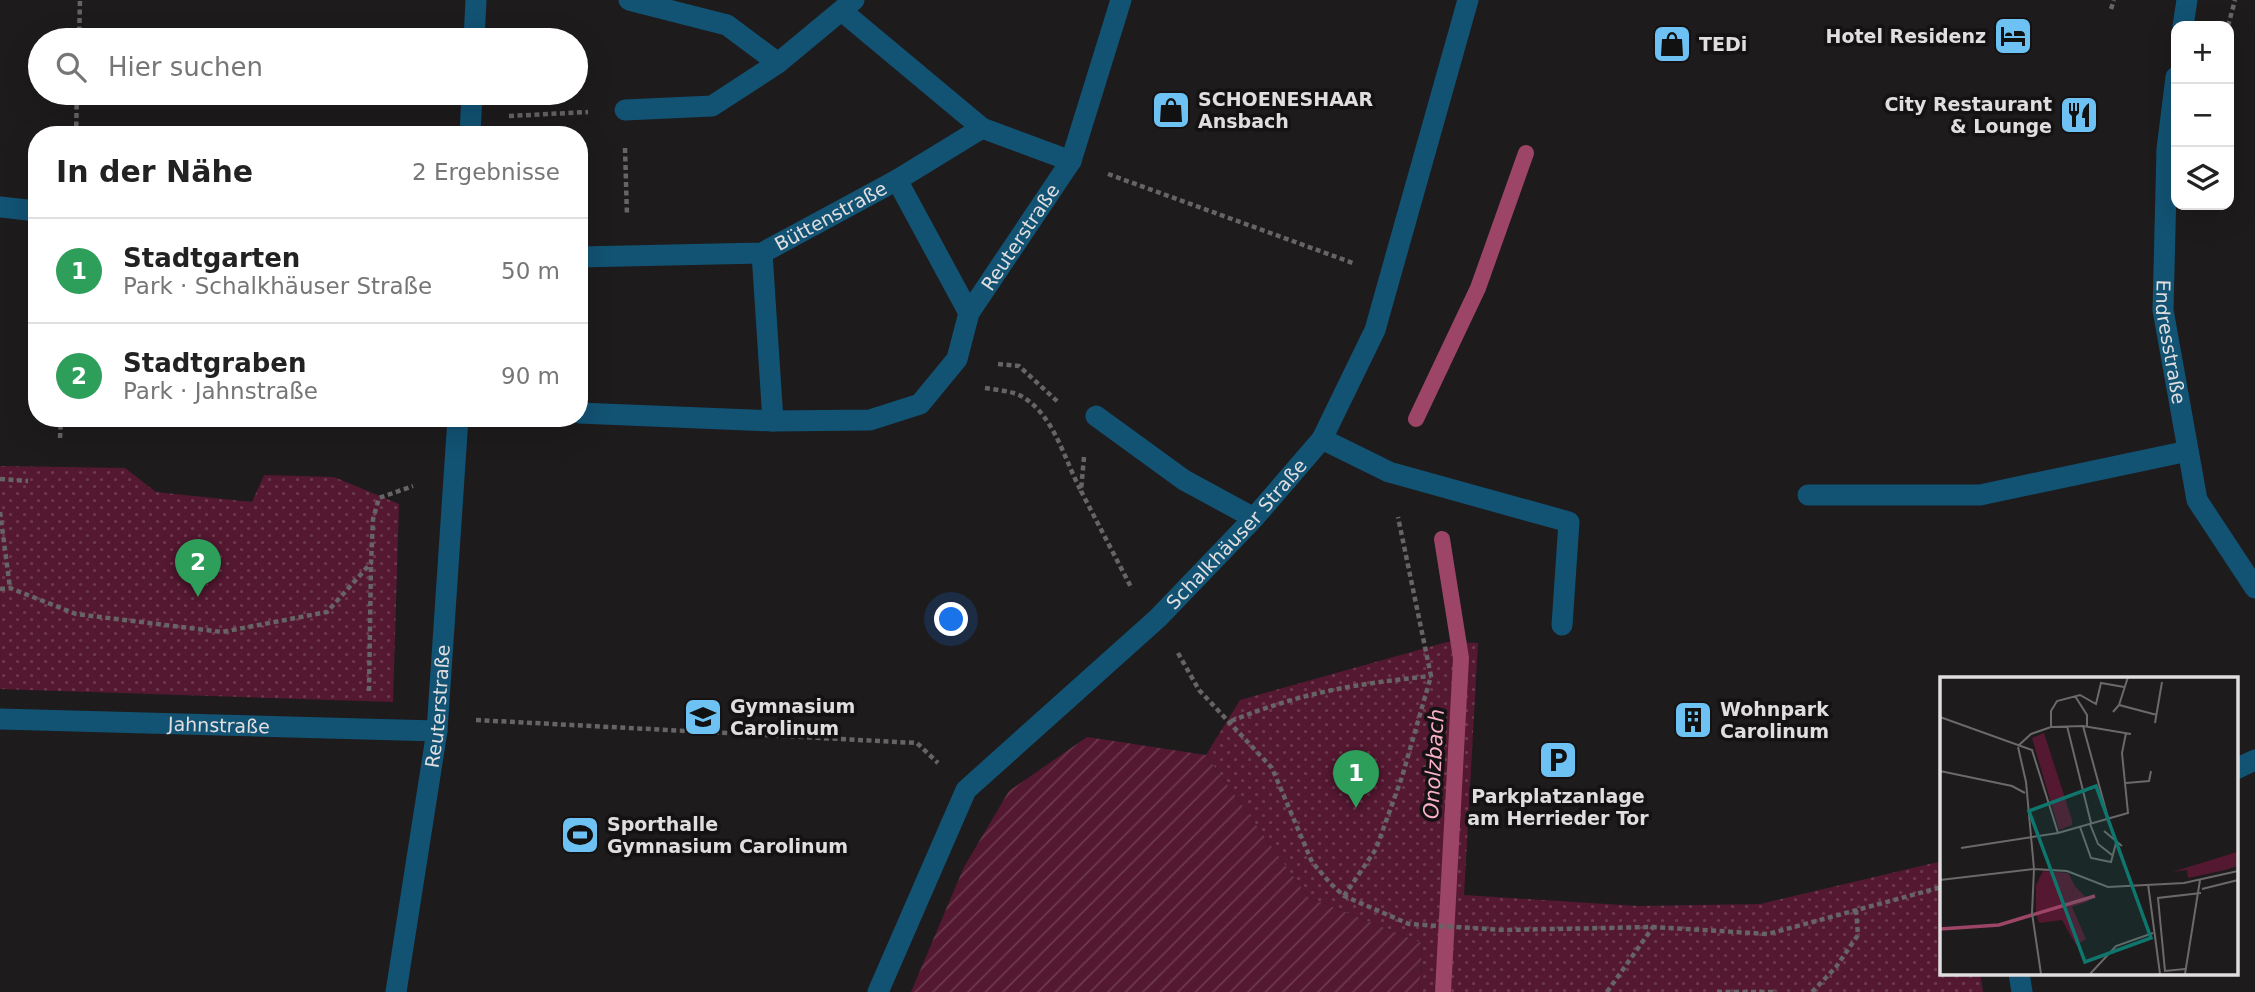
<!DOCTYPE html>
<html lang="de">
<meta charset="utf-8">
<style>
body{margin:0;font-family:"DejaVu Sans",sans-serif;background:#f6f6f6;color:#222}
.controls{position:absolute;right:21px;top:21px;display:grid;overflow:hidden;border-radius:14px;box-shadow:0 7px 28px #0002}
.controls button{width:63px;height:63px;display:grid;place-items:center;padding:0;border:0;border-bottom:2px solid #e0e0e0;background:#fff;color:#222;font:35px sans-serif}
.you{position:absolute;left:952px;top:620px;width:24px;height:24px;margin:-18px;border:5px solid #fff;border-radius:50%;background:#1a73e8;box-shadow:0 0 0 10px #1a73e833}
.badge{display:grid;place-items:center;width:46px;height:46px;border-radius:50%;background:#446a80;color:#fff;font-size:23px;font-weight:700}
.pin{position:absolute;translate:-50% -58px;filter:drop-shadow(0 2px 4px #0008)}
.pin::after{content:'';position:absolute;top:37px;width:24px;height:21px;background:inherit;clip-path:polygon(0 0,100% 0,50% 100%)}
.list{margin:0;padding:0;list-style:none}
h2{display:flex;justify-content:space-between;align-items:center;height:91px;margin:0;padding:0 28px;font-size:30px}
h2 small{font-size:23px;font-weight:400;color:#767676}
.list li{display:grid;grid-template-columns:46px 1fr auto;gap:21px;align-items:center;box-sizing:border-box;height:105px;padding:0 28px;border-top:2px solid #e0e0e0}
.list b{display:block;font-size:26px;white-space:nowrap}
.list p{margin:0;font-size:23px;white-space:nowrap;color:#767676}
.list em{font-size:23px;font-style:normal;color:#767676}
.icon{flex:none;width:38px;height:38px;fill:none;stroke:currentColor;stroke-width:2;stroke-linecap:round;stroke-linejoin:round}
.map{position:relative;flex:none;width:2255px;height:992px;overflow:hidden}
.search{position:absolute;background:#fff;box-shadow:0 7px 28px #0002;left:28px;top:28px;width:560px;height:77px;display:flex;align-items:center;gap:18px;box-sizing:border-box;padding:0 24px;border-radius:38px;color:#767676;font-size:26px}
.panel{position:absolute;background:#fff;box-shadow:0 7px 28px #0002;left:28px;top:126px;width:560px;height:301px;border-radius:28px}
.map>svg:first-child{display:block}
.grass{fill:url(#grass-dots)}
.garden{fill:url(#garden-furrows)}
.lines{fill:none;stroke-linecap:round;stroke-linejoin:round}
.stream{stroke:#9c4566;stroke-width:16}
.path{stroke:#666465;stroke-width:4.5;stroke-dasharray:5 3.5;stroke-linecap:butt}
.minor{stroke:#125273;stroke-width:21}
.labels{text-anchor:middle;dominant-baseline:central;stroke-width:7;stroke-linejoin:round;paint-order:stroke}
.poi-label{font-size:19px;font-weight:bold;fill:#e0dedf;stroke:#141213;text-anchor:start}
.street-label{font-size:19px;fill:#e0dedf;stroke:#141213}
.water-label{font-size:21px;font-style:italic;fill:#fab0c8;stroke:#141213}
.inset-river{fill:none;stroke:#9c4566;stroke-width:3.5}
.inset-road{fill:none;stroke:#6b696a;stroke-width:2}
.view{fill:#0f766e;fill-opacity:0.15;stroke:#0f766e;stroke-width:3.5}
.inset-edge{fill:none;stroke:#e0dedf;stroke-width:3.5}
</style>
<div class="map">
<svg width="2255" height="992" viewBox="0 0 2255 992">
<defs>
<pattern id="grass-dots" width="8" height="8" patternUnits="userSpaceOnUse" patternTransform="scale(1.75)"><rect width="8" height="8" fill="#551831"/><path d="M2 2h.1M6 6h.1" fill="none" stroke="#6d394e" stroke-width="1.8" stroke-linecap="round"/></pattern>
<pattern id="garden-furrows" width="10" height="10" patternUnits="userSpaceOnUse" patternTransform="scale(1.75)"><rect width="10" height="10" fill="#551831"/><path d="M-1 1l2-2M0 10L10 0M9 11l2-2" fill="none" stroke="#6d394e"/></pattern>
</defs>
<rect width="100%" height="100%" fill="#1d1b1c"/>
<path class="grass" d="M 0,466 L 125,468 L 156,492 L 252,502 L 264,475 L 334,477 L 399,504 L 393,702 L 0,689 Z
M 1447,642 L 1478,643 L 1464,895 L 1638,906 L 1760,904 L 1942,861 L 1942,973 L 1980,973 L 1983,992 L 1419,992 L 1422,943 L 1308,897 L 1206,755 L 1240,700 Z"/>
<path class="garden" d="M 1087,737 L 1206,755 L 1308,897 L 1422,943 L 1419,992 L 911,992 L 964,867 L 1009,791 Z"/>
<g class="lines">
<path class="stream" d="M 1416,419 L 1478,288 L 1526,153
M 1442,539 L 1461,658 L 1443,992"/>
<path class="path" d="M 2111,9 L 2114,0
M 2228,26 L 2235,0
M 79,40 L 80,0
M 509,116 L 588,112
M 76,135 L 77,93
M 625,148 L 627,216
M 1108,174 L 1353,263
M 998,364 L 1019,366 L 1058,402
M 985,388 C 997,390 1013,391 1023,397 C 1054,416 1064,458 1080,489
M 60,438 L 61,418
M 1084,457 L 1081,491 L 1132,589
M 0,479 L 28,481
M 0,512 L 10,588
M 0,589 L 10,588 L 76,614 L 222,632 L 327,612 L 371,563 L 373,519 L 379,498 L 413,486
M 1178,653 L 1199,690 L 1272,768 L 1312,862 L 1330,883 L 1344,896 L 1409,924 L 1504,930 L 1653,927 L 1768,934 L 1942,887
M 369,691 L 371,564
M 476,720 L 917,743 L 938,763
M 1231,721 C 1303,692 1355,684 1431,676
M 1344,896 L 1376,849 L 1402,777 L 1431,676 L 1398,517
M 1607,992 L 1653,927
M 1717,992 L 1777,992
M 1812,992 L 1836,967 L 1858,935 L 1856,910"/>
<g class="minor">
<path d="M 629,0 L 727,25 L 778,63"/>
<path d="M 843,12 L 982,128 L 1071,161"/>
<path d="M 2183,26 L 2187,0"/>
<path d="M 474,40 L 476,0"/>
<path id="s1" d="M 2176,77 L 2167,149 L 2163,310 L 2197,500 L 2255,588"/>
<path d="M 625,110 L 712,106 L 778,63 L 854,0"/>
<path d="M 470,135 L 472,93"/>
<path d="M 897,180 L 969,313"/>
<path d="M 0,207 L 37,211"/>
<path d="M 762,253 L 773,421"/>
<path id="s2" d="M 579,257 L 762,253 L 897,180 L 982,128"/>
<path id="s3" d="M 579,413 L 773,421 L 870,420 L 920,404 L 957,359 L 969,313 L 1071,161 L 1121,0"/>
<path d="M 1096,416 L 1184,480 L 1254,518"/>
<path d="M 1322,439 L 1389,472 L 1569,522 L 1562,625"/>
<path d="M 1808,495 L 1980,495 L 2188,451"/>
<path id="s4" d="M 0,719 L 437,731"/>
<path d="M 2236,769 L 2255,760"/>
<path d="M 2019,973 L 2022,992"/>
<path id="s5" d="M 396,992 L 437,731 L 458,418"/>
<path id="s6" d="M 878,992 L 966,790 L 1158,618 L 1254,518 L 1322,439 L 1375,330 L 1468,0"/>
</g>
</g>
<defs>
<symbol id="hotel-square" viewBox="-11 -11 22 22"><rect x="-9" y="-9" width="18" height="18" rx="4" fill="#6ec2f3" stroke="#141213"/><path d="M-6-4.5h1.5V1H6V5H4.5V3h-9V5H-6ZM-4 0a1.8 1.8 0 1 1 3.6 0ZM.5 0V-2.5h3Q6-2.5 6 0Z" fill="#111"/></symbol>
<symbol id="shop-square" viewBox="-11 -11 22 22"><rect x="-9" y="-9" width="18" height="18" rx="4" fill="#6ec2f3" stroke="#141213"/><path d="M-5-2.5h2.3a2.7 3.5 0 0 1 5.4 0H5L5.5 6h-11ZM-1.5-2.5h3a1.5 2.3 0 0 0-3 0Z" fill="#111"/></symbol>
<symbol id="restaurant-square" viewBox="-11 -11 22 22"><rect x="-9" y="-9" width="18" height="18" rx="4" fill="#6ec2f3" stroke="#141213"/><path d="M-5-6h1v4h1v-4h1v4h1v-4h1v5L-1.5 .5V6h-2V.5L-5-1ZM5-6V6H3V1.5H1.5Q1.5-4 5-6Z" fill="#111"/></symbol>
<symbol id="school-square" viewBox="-11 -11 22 22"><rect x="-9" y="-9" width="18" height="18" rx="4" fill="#6ec2f3" stroke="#141213"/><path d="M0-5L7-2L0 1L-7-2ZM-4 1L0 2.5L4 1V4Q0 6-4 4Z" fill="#111"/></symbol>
<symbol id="building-square" viewBox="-11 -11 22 22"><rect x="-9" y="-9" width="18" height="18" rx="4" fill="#6ec2f3" stroke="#141213"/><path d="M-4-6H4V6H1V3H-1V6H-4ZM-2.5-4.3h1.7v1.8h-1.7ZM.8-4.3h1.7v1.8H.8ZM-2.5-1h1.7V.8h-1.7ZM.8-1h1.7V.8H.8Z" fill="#111"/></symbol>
<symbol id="parking-square" viewBox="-11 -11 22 22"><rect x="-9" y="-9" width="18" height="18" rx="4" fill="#6ec2f3" stroke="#141213"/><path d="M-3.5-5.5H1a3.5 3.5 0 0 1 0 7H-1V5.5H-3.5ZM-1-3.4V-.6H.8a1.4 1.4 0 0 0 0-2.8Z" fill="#111"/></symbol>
<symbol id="stadium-square" viewBox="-11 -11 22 22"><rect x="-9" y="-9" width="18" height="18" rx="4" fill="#6ec2f3" stroke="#141213"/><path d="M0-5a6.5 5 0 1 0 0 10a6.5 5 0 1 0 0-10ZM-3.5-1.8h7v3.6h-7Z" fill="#111"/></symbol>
</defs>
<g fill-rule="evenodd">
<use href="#hotel-square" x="1991" y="14" width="44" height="44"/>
<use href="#shop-square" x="1650" y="22" width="44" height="44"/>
<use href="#shop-square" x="1149" y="88" width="44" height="44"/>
<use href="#restaurant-square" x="2057" y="93" width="44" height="44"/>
<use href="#school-square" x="681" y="695" width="44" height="44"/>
<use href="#building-square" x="1671" y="698" width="44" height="44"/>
<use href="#parking-square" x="1536" y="738" width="44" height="44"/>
<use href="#stadium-square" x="558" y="813" width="44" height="44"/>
</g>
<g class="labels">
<g class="poi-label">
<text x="1986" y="36" text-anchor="end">Hotel Residenz</text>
<text x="1699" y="44">TEDi</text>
<text x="1198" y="99">SCHOENESHAAR<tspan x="1198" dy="22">Ansbach</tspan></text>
<text x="2052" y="104" text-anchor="end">City Restaurant<tspan x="2052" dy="22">&amp; Lounge</tspan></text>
<text x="730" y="706">Gymnasium<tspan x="730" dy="22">Carolinum</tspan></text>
<text x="1720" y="709">Wohnpark<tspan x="1720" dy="22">Carolinum</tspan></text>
<text x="1558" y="796" text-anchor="middle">Parkplatzanlage<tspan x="1558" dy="22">am Herrieder Tor</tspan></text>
<text x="607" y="824">Sporthalle<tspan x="607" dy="22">Gymnasium Carolinum</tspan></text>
</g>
<g class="street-label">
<text stroke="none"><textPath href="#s2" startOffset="261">Büttenstraße</textPath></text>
<text stroke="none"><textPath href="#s3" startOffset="541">Reuterstraße</textPath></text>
<text stroke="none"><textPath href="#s1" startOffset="266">Endresstraße</textPath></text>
<text stroke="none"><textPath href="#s6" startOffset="593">Schalkhäuser Straße</textPath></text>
<text stroke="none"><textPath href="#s5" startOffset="289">Reuterstraße</textPath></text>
<text stroke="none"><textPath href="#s4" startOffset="219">Jahnstraße</textPath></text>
</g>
<g class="water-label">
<text transform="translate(1434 764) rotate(-87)">Onolzbach</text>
</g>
</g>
<g transform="translate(1940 677)">
<rect width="298" height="298" fill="#1d1b1c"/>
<path d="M 104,56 L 132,143 L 132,148 L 119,153 L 92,61 ZM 135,209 L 149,224 L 132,230 L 146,262 L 136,268 L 122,243 L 99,246 L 96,237 L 127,228 Z" fill="#551831"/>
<path d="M 297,175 L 297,189 L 285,193 L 248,201 L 247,193 L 232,195 ZM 103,194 L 128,196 L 135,209 L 127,228 L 96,237 L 96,208 Z" fill="#551831"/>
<path class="inset-river" d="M 0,252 L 59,248 L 155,219"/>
<path class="inset-road" d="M 135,19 L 147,38 L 147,49M 179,28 L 188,0M 173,35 L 179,28 L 217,38M 0,40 L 92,73 L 118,156M 215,46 L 222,5M 127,49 L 151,146M 143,49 L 168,141M 111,50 L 111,34 L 117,24 L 140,18 L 156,27 L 161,6 L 184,10M 78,69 L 91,57 L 111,50 L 143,49 L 191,57M 78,70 L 86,105 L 94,192 L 92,236 L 101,297M 0,94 L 72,109 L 85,116M 186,106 L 209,104 L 211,94M 150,147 L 158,167 L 172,178M 140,150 L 151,181 L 171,185 L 176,166M 164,154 L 182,169M 21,171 L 118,156 L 188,136 L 182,76 L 186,56M 0,203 L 94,192 L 127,194 L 168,210 L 244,206 L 298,194M 208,207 L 220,297M 262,212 L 298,203M 245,292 L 225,294 L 218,221 L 261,216M 150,297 L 176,269 L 213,256M 245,297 L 260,203"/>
<path class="view" d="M 156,109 L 211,261 L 145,285 L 89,134 Z"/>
<rect width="298" height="298" class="inset-edge"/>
</g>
</svg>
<div class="controls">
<button>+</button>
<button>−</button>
<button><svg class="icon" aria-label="layers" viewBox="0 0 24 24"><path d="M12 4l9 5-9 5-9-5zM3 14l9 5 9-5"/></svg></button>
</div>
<div class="you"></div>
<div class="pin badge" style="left:1356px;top:808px;background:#2e9e5b">1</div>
<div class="pin badge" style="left:198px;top:597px;background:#2e9e5b">2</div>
<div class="search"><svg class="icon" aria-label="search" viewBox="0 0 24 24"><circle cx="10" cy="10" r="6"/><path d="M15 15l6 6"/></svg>Hier suchen</div>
<section class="panel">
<h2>In der Nähe<small>2 Ergebnisse</small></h2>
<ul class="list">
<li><span class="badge" style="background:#2e9e5b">1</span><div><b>Stadtgarten</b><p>Park · Schalkhäuser Straße</p></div><em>50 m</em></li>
<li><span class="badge" style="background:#2e9e5b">2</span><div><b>Stadtgraben</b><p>Park · Jahnstraße</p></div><em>90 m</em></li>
</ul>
</section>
</div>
